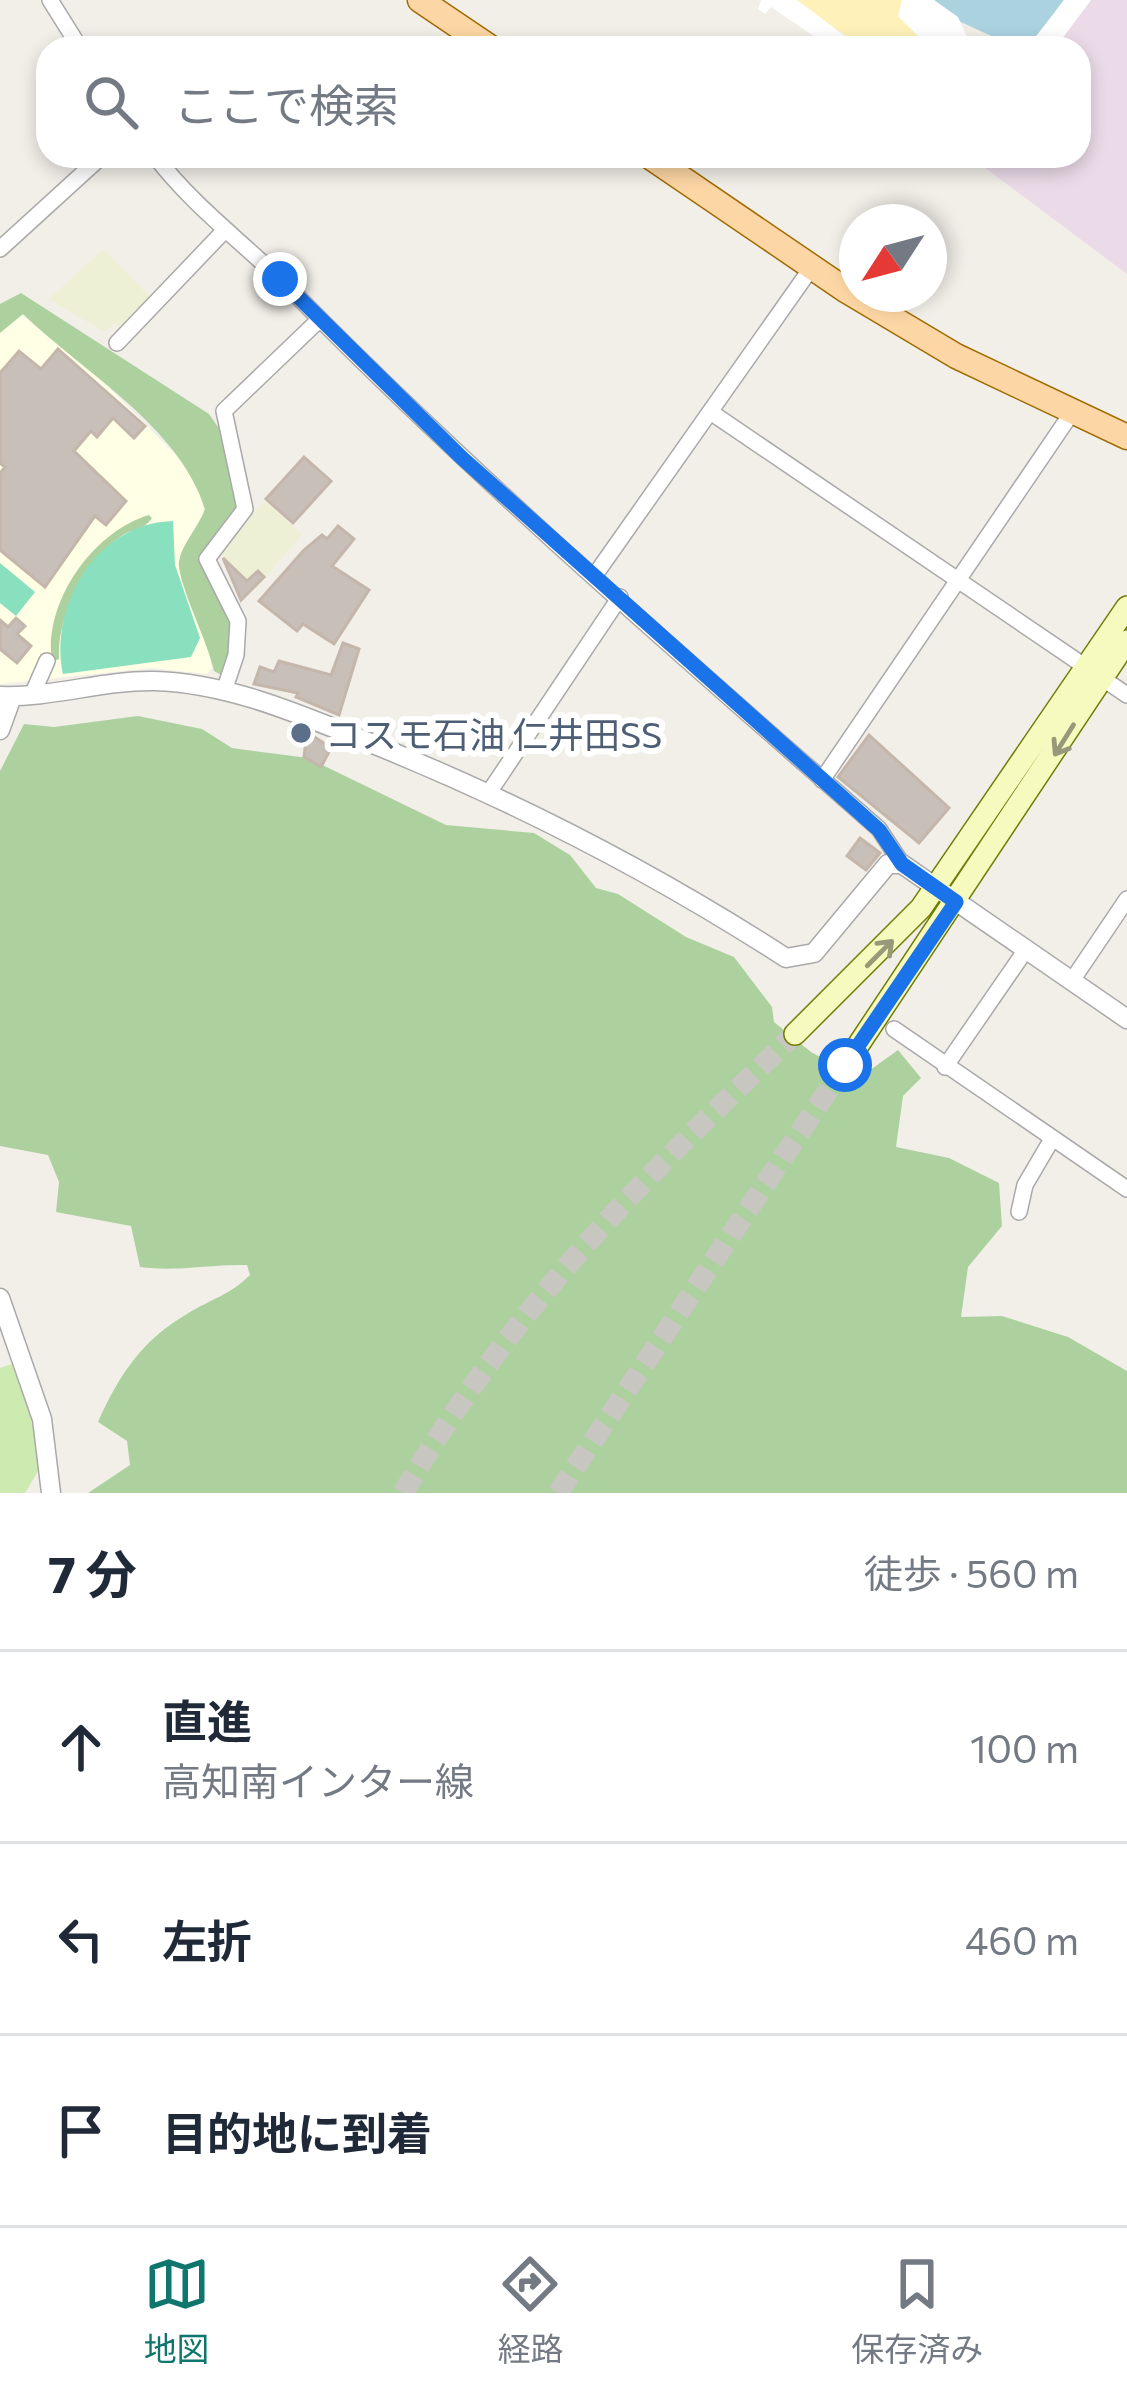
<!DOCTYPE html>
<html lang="ja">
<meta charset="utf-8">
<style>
body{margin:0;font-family:Commissioner,"Noto Sans JP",sans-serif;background:#f6f6f7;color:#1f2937}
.compass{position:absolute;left:839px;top:204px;width:108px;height:108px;border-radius:50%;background:#fff;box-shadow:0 6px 18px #0003;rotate:234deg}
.stop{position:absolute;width:36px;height:36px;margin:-27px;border:9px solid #1a73e8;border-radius:50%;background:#fff}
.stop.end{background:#1a73e8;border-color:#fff;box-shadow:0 3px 12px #0008}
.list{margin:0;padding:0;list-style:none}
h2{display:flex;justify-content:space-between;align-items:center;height:156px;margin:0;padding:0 48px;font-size:51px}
h2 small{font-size:39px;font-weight:400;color:#747a83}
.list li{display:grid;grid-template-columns:78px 1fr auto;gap:36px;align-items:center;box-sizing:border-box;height:192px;padding:0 48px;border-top:3px solid #e0e1e3}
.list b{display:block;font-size:45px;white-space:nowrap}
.list p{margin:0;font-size:39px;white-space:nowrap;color:#747a83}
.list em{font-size:39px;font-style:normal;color:#747a83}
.icon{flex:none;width:66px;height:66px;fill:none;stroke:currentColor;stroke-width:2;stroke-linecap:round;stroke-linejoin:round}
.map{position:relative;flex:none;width:1127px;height:1493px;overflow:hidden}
.search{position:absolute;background:#fff;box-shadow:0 6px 18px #0003;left:36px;right:36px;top:36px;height:132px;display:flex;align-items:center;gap:30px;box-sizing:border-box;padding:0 42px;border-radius:36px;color:#747a83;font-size:45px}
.sheet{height:732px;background:#fff}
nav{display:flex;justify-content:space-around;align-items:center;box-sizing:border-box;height:168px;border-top:3px solid #e0e1e3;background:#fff;font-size:33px;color:#747a83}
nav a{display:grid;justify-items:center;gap:6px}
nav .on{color:#0f766e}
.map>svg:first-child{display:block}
.industrial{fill:#ebdbe8}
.education{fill:#ffffe5}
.farmland{fill:#eef0d5}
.grass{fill:#cdebb0}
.forest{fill:#add19e}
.sand{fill:#fff1ba}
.pitch{fill:#88e0be}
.water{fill:#aad3df}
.pier{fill:#fff}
.building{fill:#c7bfb8;stroke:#c4b6ab;stroke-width:3}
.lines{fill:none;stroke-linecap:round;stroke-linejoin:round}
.secondary-tunnel{stroke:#c8c6c1;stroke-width:21;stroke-dasharray:21 10;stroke-linecap:butt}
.minor-casing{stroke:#a9a9a9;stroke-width:18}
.tertiary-casing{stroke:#a9a9a9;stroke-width:21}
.secondary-casing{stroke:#707d05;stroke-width:24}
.primary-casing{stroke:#a06b00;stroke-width:27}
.minor{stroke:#fff;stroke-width:15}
.tertiary{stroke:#fff;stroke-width:18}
.secondary{stroke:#f7fabf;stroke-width:21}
.primary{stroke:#fcd6a4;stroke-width:24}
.oneway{stroke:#979978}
.route{stroke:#1a73e8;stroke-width:15}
.service-dot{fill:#5c6f8a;stroke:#fff;stroke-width:4.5}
.labels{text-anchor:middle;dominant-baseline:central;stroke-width:12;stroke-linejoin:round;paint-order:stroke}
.service-label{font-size:36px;fill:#4e5e75;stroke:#fff;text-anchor:start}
</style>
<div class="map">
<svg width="1127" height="1493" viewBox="0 0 1127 1493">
<rect width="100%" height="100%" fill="#f2efe9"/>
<path class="industrial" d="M 1091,0 L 1127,0 L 1127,274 L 972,158 L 1079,156 L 1079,48 L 1055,48 Z"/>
<path class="education" d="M 22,315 L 91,370 L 196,475 L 204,511 L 183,570 L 187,598 L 207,640 L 212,668 L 207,674 L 151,668 L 0,684 L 0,333 Z"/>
<path class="farmland" d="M 103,249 L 153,300 L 123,331 L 115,323 L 104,332 L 49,299 Z
M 265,501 L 302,534 L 256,589 L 219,552 Z"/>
<path class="grass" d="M 12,1364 L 29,1408 L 40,1468 L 25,1493 L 0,1493 L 0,1368 Z"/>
<path class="forest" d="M 21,293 L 209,414 L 225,437 L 239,507 L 203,555 C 205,580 220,586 229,608 C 238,631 230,654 225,677 L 214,671 C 209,644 176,580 179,561 C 182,544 199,526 205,509 C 179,426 84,373 23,314 L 0,333 L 0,304 Z
M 149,515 L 152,518 C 142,532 134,528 123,535 C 84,559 57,616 59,659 L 52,662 C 43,603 92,532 149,515 Z
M 138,716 L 202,729 L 232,748 L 308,758 L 446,825 L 534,833 L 570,855 L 596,888 L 618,894 L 686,937 L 734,957 L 772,1007 L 774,1022 L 811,1052 L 859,1078 L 898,1050 L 921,1078 L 903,1096 L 896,1147 L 949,1158 L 999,1183 L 1002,1226 L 968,1267 L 961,1317 L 1002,1316 L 1068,1337 L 1127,1371 L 1127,1493 L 88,1493 L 130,1465 L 127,1441 L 98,1422 C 119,1375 142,1340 187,1314 C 211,1299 230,1295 250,1275 L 247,1265 C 210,1264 176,1272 140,1267 L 131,1226 L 56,1212 L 59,1182 L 48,1155 L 0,1146 L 0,771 L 24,724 L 54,727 Z"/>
<path class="sand" d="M 797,0 L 902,0 L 899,16 L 930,48 L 861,48 Z"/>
<path class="pitch" d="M 173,521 L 175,565 L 200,638 L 191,657 L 63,674 C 49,604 97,523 173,521 Z
M 0,563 L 35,592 L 16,616 L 0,603 Z"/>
<path class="water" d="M 913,0 L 1064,0 L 1035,40 L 1000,40 Z"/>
<path class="pier" d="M 761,0 L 797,0 L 861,48 L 831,48 L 771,7 L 765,14 L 758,9 Z
M 902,0 L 934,0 L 958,17 L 972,48 L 930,48 L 898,16 Z
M 1064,0 L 1091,0 L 1055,48 L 1027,48 Z"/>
<path class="building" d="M 58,349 L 145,426 L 134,438 L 113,418 L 97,437 L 91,431 L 74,451 L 126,501 L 106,525 L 95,516 L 45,587 L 0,550 L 0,473 L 5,467 L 0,463 L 0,373 L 19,351 L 41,369 Z
M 304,457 L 331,481 L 293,523 L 266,499 Z
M 338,526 L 354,539 L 332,566 L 369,590 L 334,644 L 303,624 L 297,631 L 259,601 L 304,550 L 322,535 L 327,539 Z
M 223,558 L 247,581 L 258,571 L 264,577 L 241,600 Z
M 16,618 L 25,626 L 17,634 L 31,646 L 17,663 L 0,649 L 0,620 L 8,627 Z
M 343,643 L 359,649 L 339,715 L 296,697 L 298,693 L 254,684 L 260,667 L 274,672 L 279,661 L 331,675 Z
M 307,732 L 331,748 L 321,767 L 304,757 Z
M 869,735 L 949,808 L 919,843 L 838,777 Z
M 860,838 L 880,853 L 866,870 L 847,856 Z"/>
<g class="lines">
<path class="secondary-tunnel" d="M 403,1493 C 515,1305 638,1183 795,1034
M 558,1493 L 845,1065"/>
<defs>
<path id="minor" d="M 50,0 L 80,48
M 155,156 C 196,210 251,248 298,297 C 482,484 682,656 879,829 L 902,864
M 0,249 L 102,156
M 117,343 L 225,230
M 712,413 L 1127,695
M 595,575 L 812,267
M 224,691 L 236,655 L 238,621 L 207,559 L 245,509 L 224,411 L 320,319
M 32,695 L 47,661
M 822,780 L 1073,411
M 490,791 L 620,597
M 1071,982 L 1127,899
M 894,1029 L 1127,1189
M 945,1067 L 1025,951
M 1019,1212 L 1025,1185 L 1052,1139"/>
<path id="tertiary" d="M 0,696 C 52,698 103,680 154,681 C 230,683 304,716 373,744 C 519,803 653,872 786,958 L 814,953 L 888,864 L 902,864 L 1127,1019
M 0,730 L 12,697
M 0,1298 L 42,1419 L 51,1493"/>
<path id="secondary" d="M 795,1034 L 921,908 L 1127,607
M 845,1065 L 1127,641"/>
<path id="primary" d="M 420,0 L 491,48
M 649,156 L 847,291 L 956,356 L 1127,437"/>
</defs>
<use href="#minor" class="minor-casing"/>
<use href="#tertiary" class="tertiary-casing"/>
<use href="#secondary" class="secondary-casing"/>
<use href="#primary" class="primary-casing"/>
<use href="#minor" class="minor"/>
<use href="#tertiary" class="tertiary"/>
<use href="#secondary" class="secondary"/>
<use href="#primary" class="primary"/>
</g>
<defs><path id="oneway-shaft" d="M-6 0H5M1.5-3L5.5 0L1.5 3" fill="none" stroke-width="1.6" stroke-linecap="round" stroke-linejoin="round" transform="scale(3)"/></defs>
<g class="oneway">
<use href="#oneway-shaft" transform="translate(1064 740) rotate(122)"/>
<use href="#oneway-shaft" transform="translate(880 953) rotate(-45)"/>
</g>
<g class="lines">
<path class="route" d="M 280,279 L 462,458 L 879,830 L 902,864 L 956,902 L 845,1065"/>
</g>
<circle class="service-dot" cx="301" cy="733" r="12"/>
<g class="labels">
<g class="service-label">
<text x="325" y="733">コスモ石油 仁井田SS</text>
</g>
</g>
</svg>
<svg class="compass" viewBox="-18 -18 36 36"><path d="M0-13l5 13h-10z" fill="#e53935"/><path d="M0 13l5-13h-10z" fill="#747a83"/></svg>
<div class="stop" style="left:845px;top:1065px"></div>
<div class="stop end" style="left:280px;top:279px"></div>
<div class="search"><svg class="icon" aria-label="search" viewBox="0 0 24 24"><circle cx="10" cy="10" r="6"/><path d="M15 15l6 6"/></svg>ここで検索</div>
</div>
<section class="sheet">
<h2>7 分<small>徒歩 · 560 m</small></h2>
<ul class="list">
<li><svg class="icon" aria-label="ahead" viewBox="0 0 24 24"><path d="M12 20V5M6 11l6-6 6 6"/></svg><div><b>直進</b><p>高知南インター線</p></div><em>100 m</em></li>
<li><svg class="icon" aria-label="left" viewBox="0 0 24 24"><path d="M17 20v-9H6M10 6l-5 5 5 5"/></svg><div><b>左折</b></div><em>460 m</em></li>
<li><svg class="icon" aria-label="arrive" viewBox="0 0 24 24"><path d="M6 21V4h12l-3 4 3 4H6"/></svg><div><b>目的地に到着</b></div></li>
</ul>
</section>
<nav>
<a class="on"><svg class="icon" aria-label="map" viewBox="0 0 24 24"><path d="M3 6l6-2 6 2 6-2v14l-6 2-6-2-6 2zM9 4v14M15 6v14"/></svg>地図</a>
<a><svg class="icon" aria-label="directions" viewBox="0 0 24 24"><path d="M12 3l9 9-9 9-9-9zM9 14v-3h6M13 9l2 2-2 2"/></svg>経路</a>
<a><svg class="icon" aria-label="saved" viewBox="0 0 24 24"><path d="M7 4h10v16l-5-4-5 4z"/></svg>保存済み</a>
</nav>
